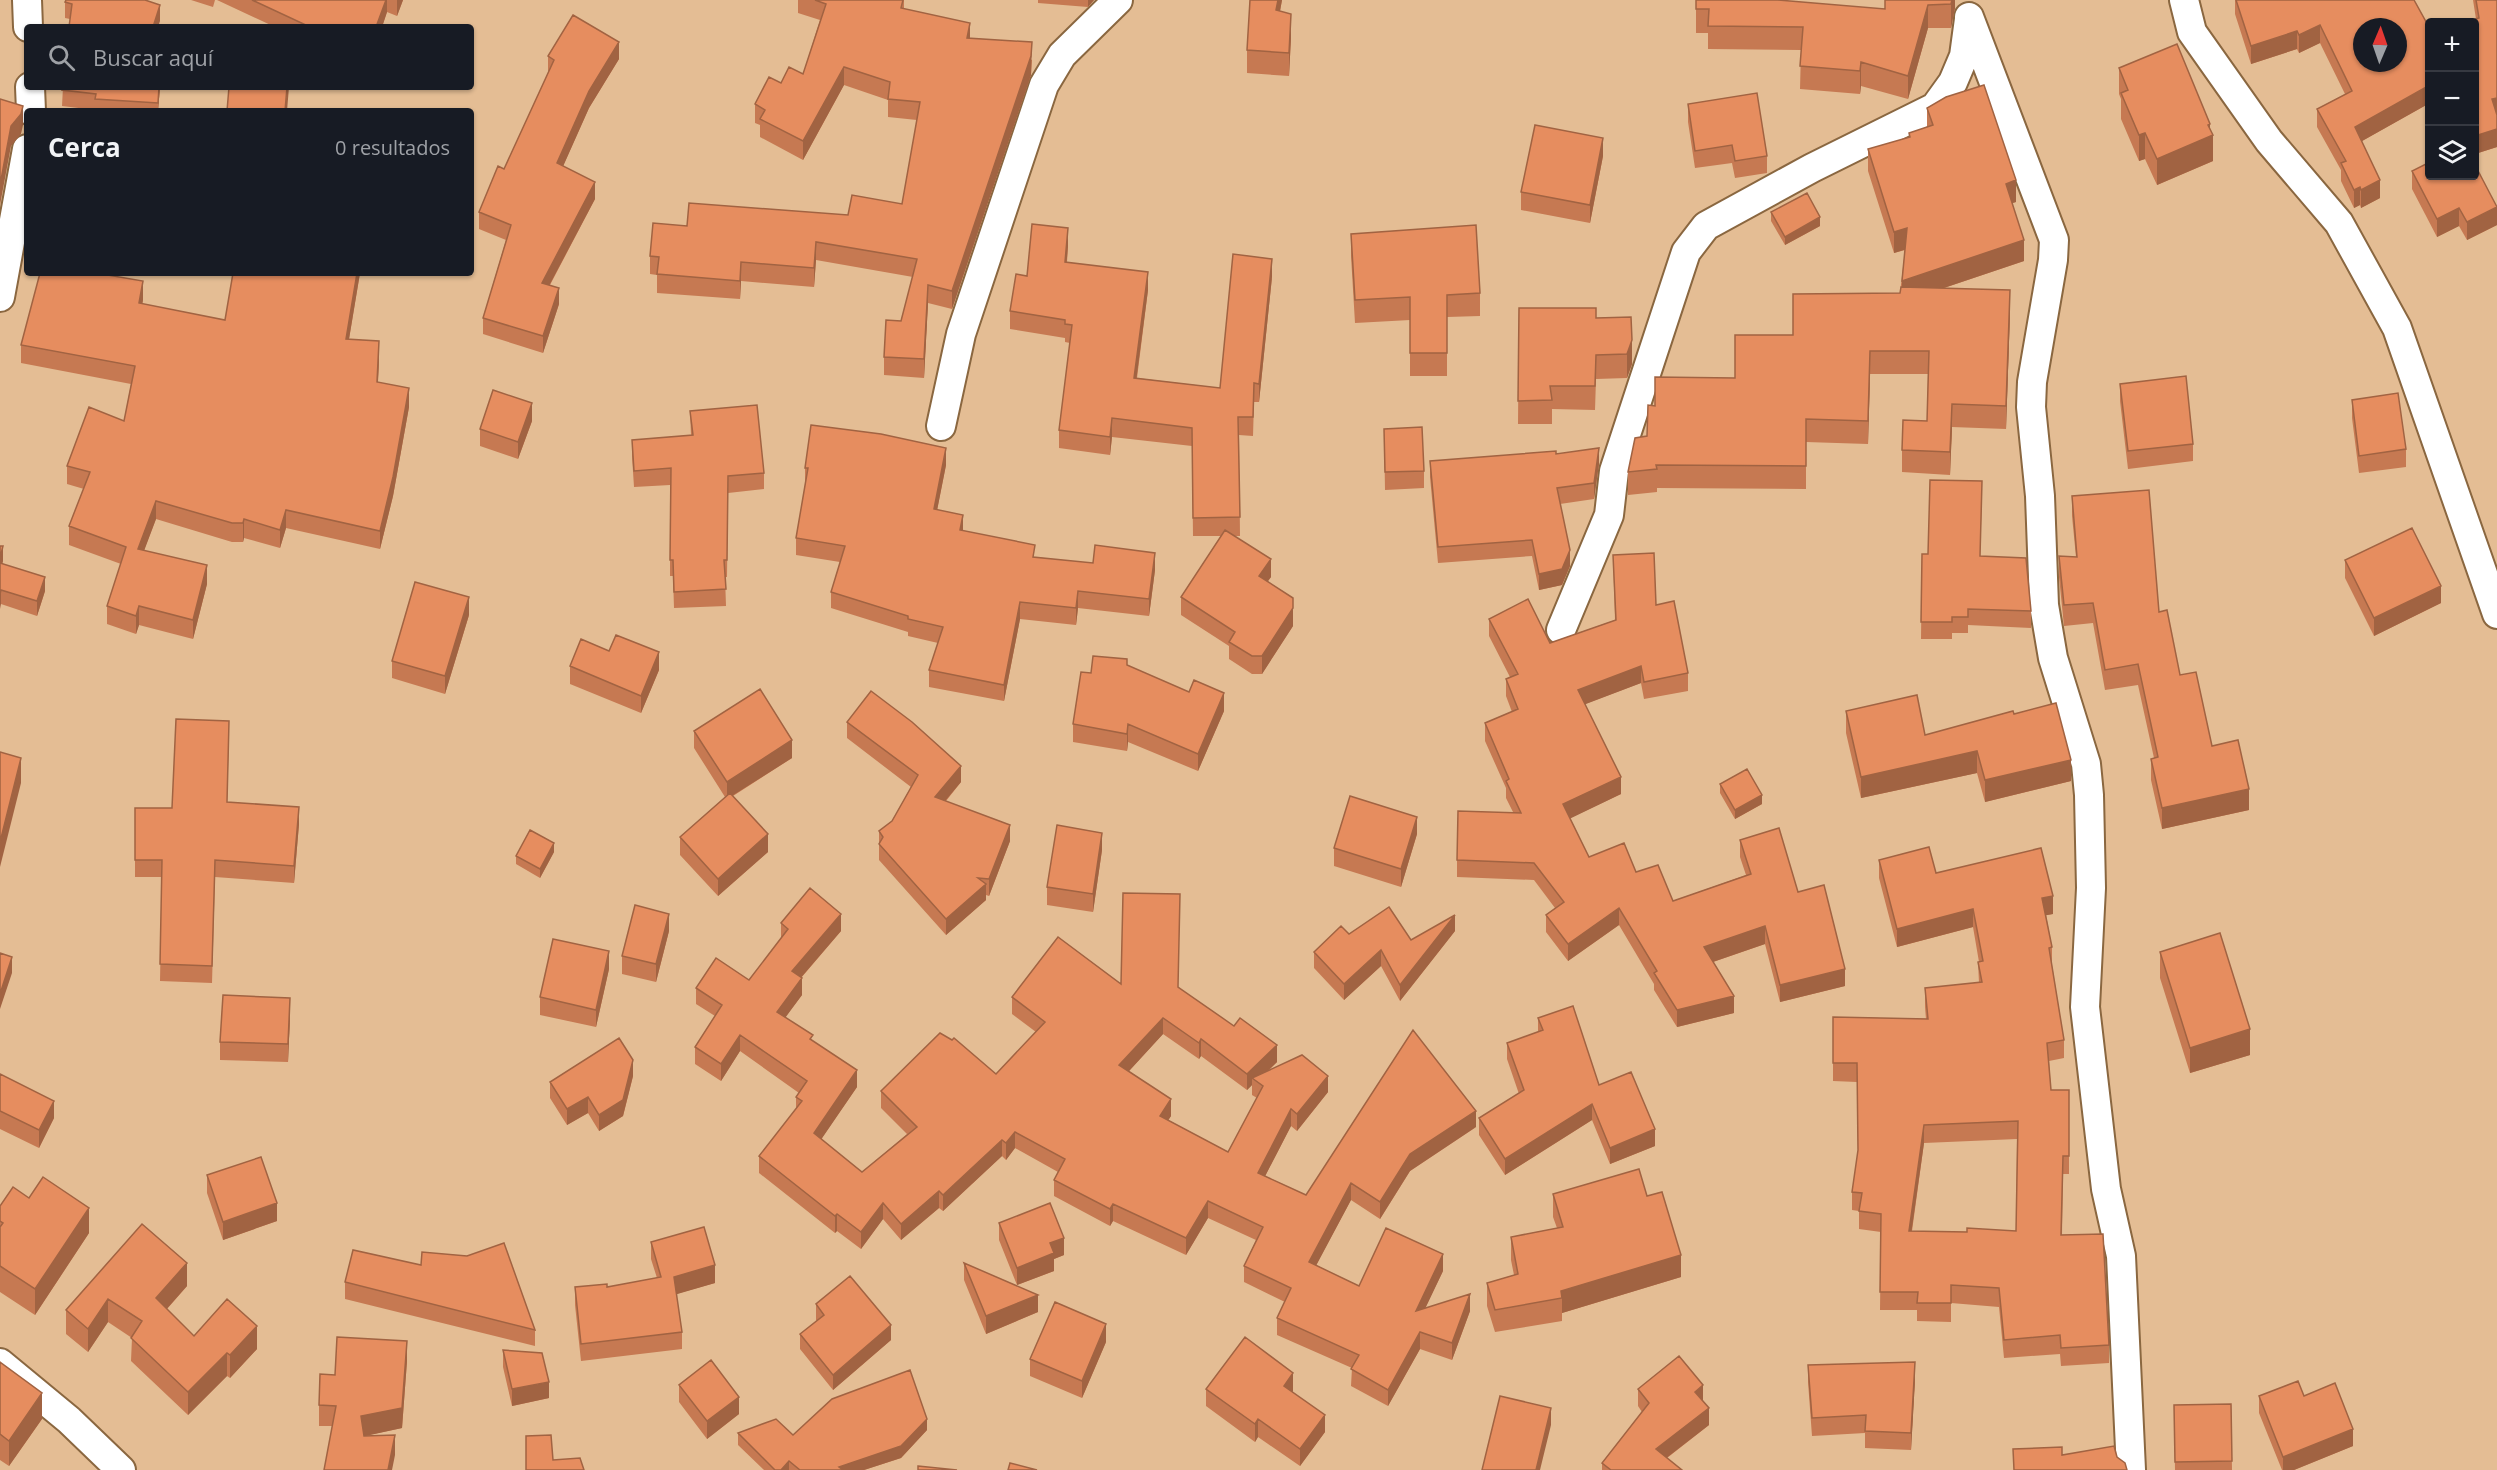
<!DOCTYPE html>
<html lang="es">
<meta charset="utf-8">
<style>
body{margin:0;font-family:"Open Sans",sans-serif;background:#20242c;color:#f1f3f6}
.controls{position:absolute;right:18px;top:18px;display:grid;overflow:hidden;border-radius:6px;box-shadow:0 2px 4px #0004}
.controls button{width:54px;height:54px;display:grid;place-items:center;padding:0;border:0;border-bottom:2px solid #363941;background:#171b24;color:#f1f3f6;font:30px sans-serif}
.compass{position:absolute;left:2353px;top:18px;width:54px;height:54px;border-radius:50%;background:#171b24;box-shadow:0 2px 4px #0004;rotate:2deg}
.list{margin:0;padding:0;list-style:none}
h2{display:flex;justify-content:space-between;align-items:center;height:78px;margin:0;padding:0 24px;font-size:26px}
h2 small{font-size:20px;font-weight:400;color:#9ea1a6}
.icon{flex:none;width:33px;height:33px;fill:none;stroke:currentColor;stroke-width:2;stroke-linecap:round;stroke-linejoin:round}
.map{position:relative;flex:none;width:2497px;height:1470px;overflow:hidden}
.search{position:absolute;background:#171b24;box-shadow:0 2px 4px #0004;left:24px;top:24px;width:450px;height:66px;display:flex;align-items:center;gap:15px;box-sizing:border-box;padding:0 21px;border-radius:6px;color:#9ea1a6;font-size:22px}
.panel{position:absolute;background:#171b24;box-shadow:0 2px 4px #0004;left:24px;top:108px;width:450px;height:168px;border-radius:6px}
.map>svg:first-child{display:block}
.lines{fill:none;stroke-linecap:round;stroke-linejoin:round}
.street-casing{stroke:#8a6740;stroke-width:32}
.street{stroke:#fff;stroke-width:28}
.wall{fill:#c67952;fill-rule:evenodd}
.shaded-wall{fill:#a16342}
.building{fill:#e68d5f;stroke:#a16342;stroke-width:1.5;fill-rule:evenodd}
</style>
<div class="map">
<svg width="2497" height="1470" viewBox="0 0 2497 1470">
<rect width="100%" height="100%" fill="#e4bd94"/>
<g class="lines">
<defs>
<path id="street" d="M 27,0 L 28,27
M 2184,0 L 2192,32 L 2269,141 L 2339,223 L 2397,328 L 2497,614
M 1969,17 L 2054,240 L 2053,260 L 2032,382 L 2031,407 L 2040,496 L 2044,605 L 2053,658 L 2086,764 L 2089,795 L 2091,888 L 2085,1007 L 2106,1189 L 2121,1256 L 2131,1470
M 30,87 L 31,111
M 0,297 L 27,149
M 941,426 L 961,334 L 1044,85 L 1062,55 L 1118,0
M 1561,630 L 1609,515 L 1614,471 L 1686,252 L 1706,226 L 1812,168 L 1935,107 L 1953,82 L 1964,56 L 1969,19
M 0,1363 L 69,1420 L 121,1470"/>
</defs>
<use href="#street" class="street-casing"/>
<use href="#street" class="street"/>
</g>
<path class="wall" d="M 191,0 L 215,0 L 213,7 Z
M 217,0 L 403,0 L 397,16 L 387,12 L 382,27 L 275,27 Z
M 798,0 L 904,0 L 904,9 L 970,38 L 1032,60 L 1031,75 L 952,309 L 928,303 L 924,378 L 884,375 L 884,357 L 901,321 L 913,277 L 816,260 L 814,287 L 741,281 L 740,299 L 657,293 L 657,275 L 650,274 L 650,256 L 687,226 L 848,215 L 902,204 L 917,120 L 888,117 L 888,100 L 844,85 L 803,160 L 760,137 L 760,125 L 755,123 L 755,104 L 781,83 L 803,74 L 820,20 L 798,13 Z
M 1038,0 L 1094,0 L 1088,7 L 1038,3 Z
M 1250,0 L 1282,0 L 1280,11 L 1291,37 L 1289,76 L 1247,73 L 1247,50 Z
M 1696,0 L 1885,9 L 1955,0 L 1955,8 L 1951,28 L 1928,28 L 1908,99 L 1861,86 L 1860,94 L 1800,89 L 1801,50 L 1708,49 L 1708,33 L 1696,33 Z
M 2235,0 L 2414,0 L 2430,29 L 2430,107 L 2428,104 L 2362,141 L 2380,198 L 2361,208 L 2360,205 L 2354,208 L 2341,181 L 2341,170 L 2317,127 L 2317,109 L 2345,94 L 2320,43 L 2299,53 L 2297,49 L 2251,64 L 2235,14 Z
M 2473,0 L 2497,0 L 2497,147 L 2475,154 L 2476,19 Z
M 65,2 L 160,21 L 70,19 L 65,18 Z
M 548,56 L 619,59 L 589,108 L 563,166 L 595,199 L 550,285 L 559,304 L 543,353 L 483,334 L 483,318 L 506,240 L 479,229 L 479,212 L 504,169 L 548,73 Z
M 2119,68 L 2210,130 L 2213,161 L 2157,185 L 2145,159 L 2139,161 L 2121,119 L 2121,99 L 2119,94 Z
M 63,87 L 160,87 L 158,111 L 95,111 L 95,110 L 62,106 Z
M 1688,104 L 1767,156 L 1767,173 L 1735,178 L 1732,163 L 1695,168 L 1688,122 Z
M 1927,108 L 2016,202 L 2012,203 L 2024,261 L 1944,288 L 2010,313 L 2006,429 L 1952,427 L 1950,475 L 1902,472 L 1902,450 L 1927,421 L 1928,374 L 1870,374 L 1868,444 L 1806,442 L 1806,489 L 1657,488 L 1657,492 L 1628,495 L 1628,472 L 1647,436 L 1655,406 L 1735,378 L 1793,335 L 1900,293 L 1905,250 L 1894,253 L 1868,171 L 1868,149 L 1909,138 L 1909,133 L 1927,127 Z
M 1603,156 L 1590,223 L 1521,210 L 1521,192 Z
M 2412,171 L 2497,225 L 2467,240 L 2459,226 L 2437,237 L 2412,189 Z
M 1771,212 L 1820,226 L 1785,245 L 1771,221 Z
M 1351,234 L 1480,293 L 1480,316 L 1447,317 L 1447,376 L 1410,376 L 1410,320 L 1355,323 L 1351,256 Z
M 1068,246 L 1067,262 L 1148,290 L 1137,378 L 1220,388 L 1272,277 L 1259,402 L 1254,402 L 1253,436 L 1239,435 L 1240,536 L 1235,536 L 1271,577 L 1268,581 L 1293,626 L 1262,674 L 1252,674 L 1229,659 L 1229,646 L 1181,615 L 1181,597 L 1221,536 L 1193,536 L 1192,446 L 1112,437 L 1110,455 L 1059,448 L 1059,430 L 1070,343 L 1065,342 L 1065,338 L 1010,329 L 1010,311 L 1027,276 Z
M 360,273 L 349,339 L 379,359 L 378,382 L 409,407 L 393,496 L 380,549 L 286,528 L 280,548 L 244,538 L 243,542 L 232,542 L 156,519 L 144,550 L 207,584 L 193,639 L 139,625 L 136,634 L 107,624 L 107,606 L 121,564 L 69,545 L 69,526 L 84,489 L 67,484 L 67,466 L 124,421 L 131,384 L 21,363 L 21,345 L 143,300 L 142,304 L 225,320 Z
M 1519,308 L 1596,318 L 1631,317 L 1632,364 L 1627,378 L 1596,379 L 1595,410 L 1552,409 L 1552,424 L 1518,424 Z
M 2120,384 L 2193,444 L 2193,461 L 2128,469 L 2120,401 Z
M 2352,400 L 2406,449 L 2406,467 L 2359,473 L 2352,418 Z
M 690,411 L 764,473 L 764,489 L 728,493 L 727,577 L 725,577 L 726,606 L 674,608 L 673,576 L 670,576 L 670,485 L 634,487 L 632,456 L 632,440 L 691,435 Z
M 532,421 L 518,459 L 480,446 L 480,429 Z
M 1384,429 L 1424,471 L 1424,488 L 1385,490 Z
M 1430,461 L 1599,464 L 1594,499 L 1560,504 L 1570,566 L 1562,585 L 1539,590 L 1532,556 L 1438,563 L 1430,477 Z
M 946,465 L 937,510 L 963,531 L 1035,557 L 1155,570 L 1149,616 L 1078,608 L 1076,625 L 1020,619 L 1004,701 L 929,687 L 929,670 L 938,643 L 908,636 L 908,632 L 831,608 L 831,592 L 840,562 L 796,555 L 796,538 L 805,485 L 805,468 Z
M 2072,496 L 2159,612 L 2180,675 L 2212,746 L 2249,810 L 2162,829 L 2151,780 L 2151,759 L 2154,758 L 2138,685 L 2105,690 L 2093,623 L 2064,626 L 2059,577 L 2059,556 L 2076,557 L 2072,516 Z
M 1982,498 L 1980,556 L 2031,611 L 2031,628 L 1968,625 L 1968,633 L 1952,633 L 1952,639 L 1921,639 L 1922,554 L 1928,554 Z
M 0,546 L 3,561 L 2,563 L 45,591 L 37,616 L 1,604 Z
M 1613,555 L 1656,605 L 1688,673 L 1688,691 L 1644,699 L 1641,683 L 1585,704 L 1621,794 L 1570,818 L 1589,857 L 1636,872 L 1673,901 L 1746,875 L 1740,857 L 1740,840 L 1798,892 L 1845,986 L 1780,1002 L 1765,944 L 1713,962 L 1734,1013 L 1677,1027 L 1654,990 L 1654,984 L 1619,925 L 1568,961 L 1546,932 L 1546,915 L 1555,908 L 1534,880 L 1457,877 L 1457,860 L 1513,812 L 1506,798 L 1506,788 L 1485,741 L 1485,723 L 1512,712 L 1506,696 L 1506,679 L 1510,677 L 1489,636 L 1489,619 L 1550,643 L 1615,620 Z
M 2345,560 L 2441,603 L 2374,636 L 2345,578 Z
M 469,615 L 445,694 L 392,678 L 392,661 Z
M 1127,665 L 1224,711 L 1198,771 L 1128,742 L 1127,751 L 1073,742 L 1073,724 L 1091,673 Z
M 570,666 L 659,670 L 641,713 L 570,684 Z
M 1846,711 L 1925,735 L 2014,714 L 2071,781 L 1985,802 L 1977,773 L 1861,798 L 1846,733 Z
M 847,722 L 961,782 L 946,801 L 1010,841 L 989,896 L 986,895 L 986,900 L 946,935 L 879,860 L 879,831 L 892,821 L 911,787 L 847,738 Z
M 694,731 L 792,758 L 733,796 L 768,852 L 718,896 L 680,855 L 680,837 L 725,797 L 694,748 Z
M 229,738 L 227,802 L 299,824 L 294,883 L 215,877 L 212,983 L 160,981 L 162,877 L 135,877 L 135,808 L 172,808 Z
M 1720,784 L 1762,804 L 1735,819 L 1720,793 Z
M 1417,834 L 1401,887 L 1334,866 L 1334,848 Z
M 1102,850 L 1093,912 L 1047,905 L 1047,887 Z
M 554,852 L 540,878 L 516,864 L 516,856 Z
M 1879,860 L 1936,873 L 2053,914 L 2046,915 L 2052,947 L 2052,965 L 2064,1040 L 2064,1058 L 2049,1061 L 2051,1090 L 2069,1090 L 2069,1174 L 2063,1174 L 2062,1235 L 2109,1345 L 2109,1363 L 2061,1366 L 2060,1354 L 2004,1358 L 1999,1307 L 1951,1303 L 1951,1322 L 1917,1321 L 1917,1310 L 1880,1310 L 1881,1232 L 1859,1229 L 1859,1211 L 1852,1210 L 1852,1192 L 1858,1151 L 1857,1082 L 1833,1081 L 1833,1017 L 1926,1019 L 1925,1007 L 1925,988 L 1979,983 L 1978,962 L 1979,962 L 1973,927 L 1897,947 L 1879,878 ZM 2017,1139 L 2016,1231 L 1967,1232 L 1912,1231 L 1924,1143 Z
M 781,923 L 841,931 L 801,978 L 802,995 L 785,1017 L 813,1041 L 857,1087 L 821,1139 L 862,1172 L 907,1134 L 881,1108 L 881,1091 L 996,1074 L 1036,1032 L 1012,1014 L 1012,997 L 1121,984 L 1178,987 L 1277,1062 L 1268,1071 L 1328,1092 L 1297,1131 L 1291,1126 L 1265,1176 L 1306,1195 L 1476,1127 L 1410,1171 L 1380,1219 L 1351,1200 L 1316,1265 L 1359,1286 L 1443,1271 L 1425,1308 L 1470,1311 L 1452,1360 L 1420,1349 L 1388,1406 L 1351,1386 L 1352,1368 L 1277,1335 L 1277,1318 L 1285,1302 L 1244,1282 L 1244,1266 L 1256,1240 L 1208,1218 L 1186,1255 L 1113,1221 L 1110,1226 L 1054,1196 L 1054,1180 L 1058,1172 L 1015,1148 L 1006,1160 L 1002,1156 L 943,1211 L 939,1208 L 901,1240 L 883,1219 L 861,1249 L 837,1231 L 835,1233 L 759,1173 L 759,1156 L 796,1109 L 796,1097 L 799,1093 L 740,1051 L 721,1081 L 695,1064 L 695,1047 L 715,1016 L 696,1004 L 696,988 L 749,980 L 781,939 ZM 1163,1034 L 1199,1059 L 1201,1056 L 1247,1090 L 1252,1085 L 1252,1095 L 1257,1098 L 1228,1152 L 1168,1120 L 1171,1116 L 1128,1072 Z
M 669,931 L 656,982 L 622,974 L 622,956 Z
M 1455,931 L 1400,1001 L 1381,966 L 1344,1000 L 1314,968 L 1314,952 L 1349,934 L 1411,940 Z
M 2160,952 L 2250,1055 L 2190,1073 L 2160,978 Z
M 609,969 L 596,1027 L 540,1015 L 540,997 Z
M 290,1016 L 288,1062 L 220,1060 L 220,1042 Z
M 1538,1018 L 1599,1085 L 1655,1146 L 1610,1164 L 1592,1120 L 1505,1175 L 1479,1135 L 1479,1118 L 1519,1094 L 1507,1059 L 1507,1043 L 1538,1032 Z
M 0,1074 L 54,1118 L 39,1148 L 0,1129 Z
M 633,1076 L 623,1116 L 599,1131 L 588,1113 L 567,1125 L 550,1098 L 550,1082 Z
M 207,1175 L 277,1221 L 223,1240 L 207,1193 Z
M 1553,1194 L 1647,1196 L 1681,1277 L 1562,1313 L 1562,1321 L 1495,1332 L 1487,1306 L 1487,1283 L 1514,1275 L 1511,1260 L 1511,1237 L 1557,1228 L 1553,1217 Z
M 0,1206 L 89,1233 L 35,1315 L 0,1292 Z
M 999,1223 L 1064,1255 L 1054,1259 L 1054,1271 L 1017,1285 L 999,1240 Z
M 142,1224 L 187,1286 L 167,1309 L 194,1336 L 257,1349 L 230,1378 L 227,1376 L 188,1415 L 131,1361 L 132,1338 L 108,1322 L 88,1352 L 66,1334 L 66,1310 Z
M 651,1242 L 715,1283 L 676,1294 L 682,1332 L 682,1349 L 581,1361 L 575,1305 L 575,1287 L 607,1287 L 657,1278 L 651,1259 Z
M 964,1263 L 1038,1312 L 986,1334 L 964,1280 Z
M 345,1282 L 535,1330 L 535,1346 L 345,1299 Z
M 816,1304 L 891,1340 L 833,1390 L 800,1349 L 800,1334 L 817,1321 L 816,1320 Z
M 1106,1342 L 1082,1398 L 1030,1376 L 1030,1359 Z
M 503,1350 L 549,1398 L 512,1406 L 503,1367 Z
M 407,1361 L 402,1428 L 364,1436 L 395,1455 L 332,1426 L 319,1426 L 319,1405 L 335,1375 Z
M 0,1362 L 42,1419 L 9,1466 L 0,1460 Z
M 1808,1365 L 1915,1380 L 1911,1450 L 1865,1448 L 1865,1433 L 1812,1436 L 1808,1382 Z
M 679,1385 L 739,1414 L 707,1439 L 679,1402 Z
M 1206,1389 L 1293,1391 L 1292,1392 L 1325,1432 L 1300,1466 L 1258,1437 L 1255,1442 L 1206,1406 Z
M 1638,1389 L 1703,1402 L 1709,1425 L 1667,1458 L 1682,1470 L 1602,1470 L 1602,1463 L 1642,1412 L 1638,1406 Z
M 2259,1396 L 2304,1396 L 2353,1446 L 2294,1470 L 2282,1470 L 2259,1413 Z
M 2231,1404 L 2232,1470 L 2175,1470 L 2174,1405 Z
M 927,1430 L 901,1458 L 864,1470 L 764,1470 L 738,1445 L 738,1433 L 793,1435 Z"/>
<path class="shaded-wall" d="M 386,0 L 387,0 L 387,12 L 382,27 L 376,27 Z
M 397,0 L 403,0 L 397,16 Z
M 1088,0 L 1094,0 L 1088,7 Z
M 1278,0 L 1282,0 L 1276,33 L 1276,10 Z
M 1952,0 L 1955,0 L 1955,8 L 1951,28 L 1951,4 Z
M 160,5 L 160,21 L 158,27 L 153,27 Z
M 1928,5 L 1928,28 L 1908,99 L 1908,76 Z
M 1291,14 L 1291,37 L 1289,76 L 1289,53 Z
M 970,23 L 970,42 L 967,38 Z
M 2320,25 L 2320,43 L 2299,53 L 2299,35 Z
M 2297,31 L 2297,49 L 2251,64 L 2251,46 Z
M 619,42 L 619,59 L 589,108 L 557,180 L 557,163 L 589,91 Z
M 1032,42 L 1031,75 L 952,309 L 952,291 Z
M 1861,62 L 1861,86 L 1860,94 L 1860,71 Z
M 844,67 L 844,85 L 803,160 L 803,141 Z
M 2428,86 L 2428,104 L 2355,145 L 2355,127 Z
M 159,87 L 160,87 L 158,111 L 158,103 Z
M 287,87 L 289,87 L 287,111 L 285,111 Z
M 2497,98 L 2497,116 L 2492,99 Z
M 23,106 L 23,125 L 21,134 L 11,146 L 0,205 L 0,185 L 11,126 Z
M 2210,124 L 2210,136 L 2213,135 L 2213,161 L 2157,185 L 2157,159 Z
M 2497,129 L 2497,147 L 2475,154 L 2475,136 Z
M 2145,133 L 2145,159 L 2139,161 L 2139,135 Z
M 1603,138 L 1603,156 L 1590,223 L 1590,205 Z
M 2016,180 L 2016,202 L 2006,205 L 2006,184 Z
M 2380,180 L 2380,198 L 2361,208 L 2361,190 Z
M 595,182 L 595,199 L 542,299 L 542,283 Z
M 2360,187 L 2360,205 L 2354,208 L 2354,190 Z
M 2497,207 L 2497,225 L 2467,240 L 2467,222 Z
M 2459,208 L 2459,226 L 2437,237 L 2437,219 Z
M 1820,217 L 1820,226 L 1785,245 L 1785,237 Z
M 1068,228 L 1068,246 L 1065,281 L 1065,262 Z
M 1907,228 L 1907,249 L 1894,253 L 1894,232 Z
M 2024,240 L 2024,261 L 1902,302 L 1902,281 Z
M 816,242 L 816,260 L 814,287 L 814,268 Z
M 1272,259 L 1272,277 L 1259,402 L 1259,384 Z
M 741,262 L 741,281 L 740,299 L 740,281 Z
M 1148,272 L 1148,290 L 1134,397 L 1134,378 Z
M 357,273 L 360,273 L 346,357 L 346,339 Z
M 143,281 L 143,300 L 139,322 L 139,303 Z
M 928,285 L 928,303 L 924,378 L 924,359 Z
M 559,288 L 559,304 L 543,353 L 543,336 Z
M 2010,290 L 2010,313 L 2006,429 L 2006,406 Z
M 1632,340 L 1632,364 L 1627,378 L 1627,354 Z
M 379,341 L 379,359 L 377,401 L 377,382 Z
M 1870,351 L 1870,374 L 1868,444 L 1868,421 Z
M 409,388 L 409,407 L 393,496 L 380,549 L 380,531 Z
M 532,403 L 532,421 L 518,459 L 518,442 Z
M 1952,404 L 1952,427 L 1950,475 L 1950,452 Z
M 1112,418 L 1112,437 L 1110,455 L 1110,437 Z
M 946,448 L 946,465 L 934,526 L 934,509 Z
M 1599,448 L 1599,464 L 1594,499 L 1594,483 Z
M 156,501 L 156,519 L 138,567 L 138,549 Z
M 286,510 L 286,528 L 280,548 L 280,530 Z
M 963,515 L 963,532 L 960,530 Z
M 244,519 L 244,538 L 243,542 L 243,523 Z
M 3,546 L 3,561 L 0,573 L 0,558 Z
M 1570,550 L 1570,566 L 1562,585 L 1539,590 L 1539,574 Z
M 1155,553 L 1155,570 L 1149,616 L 1149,599 Z
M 1271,559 L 1271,577 L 1259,593 L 1259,576 Z
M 207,565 L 207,584 L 193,639 L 193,620 Z
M 45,577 L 45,591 L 37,616 L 37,601 Z
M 2441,586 L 2441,603 L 2374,636 L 2374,618 Z
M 1,590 L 1,604 L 0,609 L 0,594 Z
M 1078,591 L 1078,608 L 1076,625 L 1076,608 Z
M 469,597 L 469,615 L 445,694 L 445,676 Z
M 1020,602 L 1020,619 L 1004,701 L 1004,685 Z
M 139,606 L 139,625 L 136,634 L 136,616 Z
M 1293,608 L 1293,626 L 1262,674 L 1262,656 Z
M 659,652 L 659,670 L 641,713 L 641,696 Z
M 1641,666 L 1641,683 L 1578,707 L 1578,690 Z
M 1224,693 L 1224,711 L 1198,771 L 1198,754 Z
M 1128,724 L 1128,742 L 1127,751 L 1127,734 Z
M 792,740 L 792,758 L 727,799 L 727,782 Z
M 1977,751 L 1977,773 L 1861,798 L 1861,777 Z
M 21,758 L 21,783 L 0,867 L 0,842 Z
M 2071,760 L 2071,781 L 1985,802 L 1985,780 Z
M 961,766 L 961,782 L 935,813 L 935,797 Z
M 1621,777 L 1621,794 L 1563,822 L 1563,804 Z
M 2249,789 L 2249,810 L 2162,829 L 2162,808 Z
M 1762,795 L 1762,804 L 1735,819 L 1735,810 Z
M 299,807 L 299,824 L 294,883 L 294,866 Z
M 1417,817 L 1417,834 L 1401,887 L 1401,869 Z
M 1010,825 L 1010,841 L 989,896 L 989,879 Z
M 1102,833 L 1102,850 L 1093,912 L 1093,894 Z
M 768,834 L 768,852 L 718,896 L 718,879 Z
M 554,843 L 554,852 L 540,878 L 540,869 Z
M 986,884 L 986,900 L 946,935 L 946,919 Z
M 2053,896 L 2053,914 L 2042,916 L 2042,898 Z
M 1619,908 L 1619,925 L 1568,961 L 1568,944 Z
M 1973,909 L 1973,927 L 1897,947 L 1897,929 Z
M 669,914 L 669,931 L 656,982 L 656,964 Z
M 841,914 L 841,931 L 792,988 L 792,971 Z
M 1455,915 L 1455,931 L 1400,1001 L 1400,985 Z
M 1765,926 L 1765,944 L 1704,965 L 1704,947 Z
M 1381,950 L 1381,966 L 1344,1000 L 1344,984 Z
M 609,951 L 609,969 L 596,1027 L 596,1010 Z
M 12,957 L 12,973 L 0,1009 L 0,994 Z
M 1845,969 L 1845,986 L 1780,1002 L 1780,985 Z
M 802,978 L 802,995 L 777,1029 L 777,1012 Z
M 1734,996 L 1734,1013 L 1677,1027 L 1677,1010 Z
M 290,998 L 290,1016 L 288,1062 L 288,1044 Z
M 1163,1018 L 1163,1034 L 1119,1082 L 1119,1065 Z
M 2250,1029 L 2250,1055 L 2190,1073 L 2190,1048 Z
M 740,1035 L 740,1051 L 721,1081 L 721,1064 Z
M 1201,1039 L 1201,1056 L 1199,1059 L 1199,1043 Z
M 1277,1045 L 1277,1062 L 1257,1081 L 1252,1078 L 1252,1085 L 1247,1090 L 1247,1074 Z
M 633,1060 L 633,1076 L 623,1116 L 599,1131 L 599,1115 Z
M 857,1070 L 857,1087 L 814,1150 L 814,1133 Z
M 1328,1076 L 1328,1092 L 1297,1131 L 1297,1114 Z
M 588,1097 L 588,1113 L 567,1125 L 567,1109 Z
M 1171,1099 L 1171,1116 L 1160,1133 L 1160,1116 Z
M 54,1101 L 54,1118 L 39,1148 L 39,1130 Z
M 1592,1104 L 1592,1120 L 1505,1175 L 1505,1159 Z
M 1291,1109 L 1291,1126 L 1258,1190 L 1258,1173 Z
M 1476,1111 L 1476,1127 L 1410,1171 L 1380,1219 L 1380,1202 L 1410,1154 Z
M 1924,1125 L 1924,1143 L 1909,1249 L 1909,1231 Z
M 1655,1129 L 1655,1146 L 1610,1164 L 1610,1148 Z
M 1015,1132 L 1015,1148 L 1006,1160 L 1006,1143 Z
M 1002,1140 L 1002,1156 L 943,1211 L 943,1195 Z
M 1351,1183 L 1351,1200 L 1309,1279 L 1309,1262 Z
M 939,1191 L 939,1208 L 901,1240 L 901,1224 Z
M 1208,1201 L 1208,1218 L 1186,1255 L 1186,1238 Z
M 277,1203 L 277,1221 L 223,1240 L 223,1222 Z
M 883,1203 L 883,1219 L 861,1249 L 861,1232 Z
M 1113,1204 L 1113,1221 L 1110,1226 L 1110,1209 Z
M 89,1208 L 89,1233 L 35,1315 L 35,1289 Z
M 837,1214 L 837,1231 L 835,1233 L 835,1216 Z
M 1064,1238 L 1064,1255 L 1054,1259 L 1054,1271 L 1017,1285 L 1017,1268 L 1050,1243 Z
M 1443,1254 L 1443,1271 L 1416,1328 L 1416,1311 Z
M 1681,1255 L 1681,1277 L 1562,1313 L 1562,1298 L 1561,1291 Z
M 187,1263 L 187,1286 L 156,1321 L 156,1298 Z
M 715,1265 L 715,1283 L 674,1295 L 674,1277 Z
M 1470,1294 L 1470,1311 L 1452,1360 L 1452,1343 Z
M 1038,1295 L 1038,1312 L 986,1334 L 986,1316 Z
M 108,1299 L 108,1322 L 88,1352 L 88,1329 Z
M 1106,1324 L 1106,1342 L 1082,1398 L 1082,1381 Z
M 891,1325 L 891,1340 L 833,1390 L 833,1375 Z
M 257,1326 L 257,1349 L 230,1378 L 230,1355 Z
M 1420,1332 L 1420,1349 L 1388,1406 L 1388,1390 Z
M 407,1341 L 407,1361 L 402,1428 L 361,1437 L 361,1416 Z
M 227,1353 L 227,1376 L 188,1415 L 188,1392 Z
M 1915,1362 L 1915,1380 L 1911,1450 L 1911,1433 Z
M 1293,1373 L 1293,1391 L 1284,1403 L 1284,1386 Z
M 549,1382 L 549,1398 L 512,1406 L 512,1389 Z
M 1703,1385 L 1703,1402 L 1695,1392 Z
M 42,1393 L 42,1419 L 9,1466 L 9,1441 Z
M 739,1397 L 739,1414 L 707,1439 L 707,1421 Z
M 1551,1408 L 1551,1425 L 1540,1470 L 1536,1470 Z
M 1709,1408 L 1709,1425 L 1656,1466 L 1656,1449 Z
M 1325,1415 L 1325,1432 L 1300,1466 L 1300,1449 Z
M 927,1419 L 927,1430 L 901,1458 L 864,1470 L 839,1470 L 839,1467 Z
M 1258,1419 L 1258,1437 L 1255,1442 L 1255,1424 Z
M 2353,1429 L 2353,1446 L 2294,1470 L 2283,1470 L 2283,1457 Z
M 395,1435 L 395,1455 L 392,1470 L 388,1470 Z
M 789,1461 L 789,1470 L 781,1470 Z"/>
<path class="building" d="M 66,0 L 145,0 L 160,5 L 153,27 L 69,27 L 72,4 L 65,2 Z
M 252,0 L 386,0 L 376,27 L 310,27 Z
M 815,0 L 903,0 L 901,8 L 970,23 L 967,38 L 1032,42 L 1031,56 L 952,291 L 928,285 L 924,359 L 884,357 L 886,320 L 901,321 L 917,259 L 816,242 L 814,268 L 741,262 L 740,281 L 657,274 L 659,257 L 650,256 L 653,223 L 687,226 L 689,203 L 848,215 L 852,195 L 902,204 L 920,102 L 888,99 L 890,82 L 844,67 L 803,141 L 760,119 L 765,110 L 755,104 L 769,77 L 781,83 L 789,67 L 803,74 L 826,4 Z
M 1250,0 L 1278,0 L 1276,10 L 1291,14 L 1289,53 L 1247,50 Z
M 1696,0 L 1778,0 L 1885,9 L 1885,0 L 1952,0 L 1951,4 L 1928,5 L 1908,76 L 1861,62 L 1860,71 L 1800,66 L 1803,27 L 1708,26 L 1709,9 L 1696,9 Z
M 2236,0 L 2414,0 L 2430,29 L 2430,89 L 2428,86 L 2355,127 L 2380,180 L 2361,190 L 2360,187 L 2354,190 L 2341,163 L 2346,161 L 2317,109 L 2352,91 L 2320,25 L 2299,35 L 2297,31 L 2251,46 ZM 2362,27 L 2398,27 L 2398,63 L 2362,63 Z
M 2476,0 L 2497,0 L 2497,98 L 2492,99 L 2497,115 L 2497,129 L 2475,136 L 2475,22 L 2465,22 L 2479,18 Z
M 573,15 L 619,42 L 589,91 L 557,163 L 595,182 L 542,283 L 559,288 L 543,336 L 483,318 L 511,225 L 479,212 L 498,166 L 504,169 L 554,60 L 548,56 Z
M 2177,44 L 2210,124 L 2208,125 L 2213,135 L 2157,159 L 2145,133 L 2139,135 L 2121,93 L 2128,90 L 2119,68 Z
M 1984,85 L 2016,180 L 2006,184 L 2024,240 L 1902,281 L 1907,228 L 1894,232 L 1868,149 L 1910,137 L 1909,133 L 1933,125 L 1927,108 L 1946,97 Z
M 63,87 L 159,87 L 158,103 L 95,99 L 96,94 L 62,90 Z
M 229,87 L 287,87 L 285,111 L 227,111 Z
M 1757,93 L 1767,156 L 1735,161 L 1732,145 L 1695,151 L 1688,104 Z
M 0,99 L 23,106 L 21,114 L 11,126 L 0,185 Z
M 1535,125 L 1603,138 L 1590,205 L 1521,192 Z
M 2430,162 L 2430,176 L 2475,176 L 2475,165 L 2497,207 L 2467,222 L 2459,208 L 2437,219 L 2412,171 Z
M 1807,193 L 1820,217 L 1785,237 L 1771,212 Z
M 1032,224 L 1068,228 L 1065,262 L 1148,272 L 1134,378 L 1220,388 L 1233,254 L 1272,259 L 1259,384 L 1254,383 L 1253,417 L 1238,417 L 1240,517 L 1193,518 L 1192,428 L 1112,418 L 1110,437 L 1059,430 L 1072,325 L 1065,324 L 1065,320 L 1010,311 L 1016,274 L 1027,276 Z
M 1476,225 L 1480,293 L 1447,295 L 1447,353 L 1410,353 L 1410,297 L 1355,300 L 1351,234 Z
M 40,273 L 96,273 L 143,281 L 139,303 L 225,320 L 233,273 L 357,273 L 346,339 L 379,341 L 377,382 L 409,388 L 393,477 L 380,531 L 286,510 L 280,530 L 244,519 L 243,523 L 232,523 L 156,501 L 138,549 L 207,565 L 193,620 L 139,606 L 136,616 L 107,606 L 126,547 L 69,526 L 90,472 L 67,466 L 89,407 L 124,421 L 135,366 L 21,345 Z
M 1901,287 L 2010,290 L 2006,406 L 1952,404 L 1950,452 L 1902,450 L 1903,420 L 1927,421 L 1929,351 L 1870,351 L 1868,421 L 1806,419 L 1806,466 L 1656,465 L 1657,469 L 1628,472 L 1635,438 L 1647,436 L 1648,405 L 1655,406 L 1655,377 L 1735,378 L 1735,335 L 1793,335 L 1793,294 L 1900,293 Z
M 1519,308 L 1596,308 L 1596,318 L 1631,317 L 1632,340 L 1627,354 L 1596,355 L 1595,386 L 1550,386 L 1552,400 L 1518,401 Z
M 2186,376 L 2193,444 L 2128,451 L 2120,384 Z
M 493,390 L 532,403 L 518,442 L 480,429 Z
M 2398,393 L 2406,449 L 2359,456 L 2352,400 Z
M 757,405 L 764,473 L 728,476 L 727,560 L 724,560 L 726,589 L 674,592 L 673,560 L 670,560 L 671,468 L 634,471 L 632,440 L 693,435 L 690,411 Z
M 811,425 L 881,434 L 946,448 L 934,509 L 963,515 L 960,530 L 1035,545 L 1033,557 L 1093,563 L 1095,545 L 1155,553 L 1149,599 L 1078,591 L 1076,608 L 1020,602 L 1004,685 L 929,670 L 943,627 L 908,619 L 908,616 L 831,592 L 845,546 L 796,538 L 808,468 L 805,468 Z
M 1422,427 L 1424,471 L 1385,472 L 1384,429 Z
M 1599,448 L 1594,483 L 1557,488 L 1570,550 L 1562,569 L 1539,574 L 1532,540 L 1438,547 L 1430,461 L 1556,451 L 1556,454 Z
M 1930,480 L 1982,481 L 1980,556 L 2026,558 L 2031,611 L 1968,609 L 1968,617 L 1952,617 L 1952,622 L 1921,622 L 1922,554 L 1928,554 Z
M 2149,490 L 2159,612 L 2167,610 L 2180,675 L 2196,672 L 2212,746 L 2238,740 L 2249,789 L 2162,808 L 2151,759 L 2158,757 L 2138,664 L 2105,670 L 2093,603 L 2064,605 L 2059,556 L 2077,557 L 2072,496 Z
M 2412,528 L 2441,586 L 2374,618 L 2345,560 Z
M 1225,530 L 1271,559 L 1259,576 L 1293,598 L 1293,608 L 1262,656 L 1252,656 L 1229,642 L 1235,632 L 1181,597 Z
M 0,546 L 3,546 L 0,558 Z
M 1654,553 L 1656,605 L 1674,601 L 1688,673 L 1644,682 L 1641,666 L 1578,690 L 1621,777 L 1563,804 L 1589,857 L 1624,843 L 1636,872 L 1658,865 L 1673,901 L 1751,874 L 1740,840 L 1779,828 L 1798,892 L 1824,885 L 1845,969 L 1780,985 L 1765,926 L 1704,947 L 1734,996 L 1677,1010 L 1654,973 L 1657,971 L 1619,908 L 1568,944 L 1546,915 L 1564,902 L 1534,863 L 1457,860 L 1458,811 L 1521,813 L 1506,781 L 1509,779 L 1485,723 L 1518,709 L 1506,679 L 1518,674 L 1489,619 L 1528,599 L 1550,643 L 1616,620 L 1613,555 Z
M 0,563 L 45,577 L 37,601 L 1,590 L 0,594 Z
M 415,582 L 469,597 L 445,676 L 392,661 Z
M 616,635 L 659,652 L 641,696 L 570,666 L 581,639 L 609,651 Z
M 1093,656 L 1127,659 L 1127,665 L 1189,692 L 1194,680 L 1224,693 L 1198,754 L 1128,724 L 1127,734 L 1073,724 L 1081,672 L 1091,673 Z
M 760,689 L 792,740 L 727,782 L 694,731 Z
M 871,691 L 912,722 L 961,766 L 935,797 L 1010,825 L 989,879 L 978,878 L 986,884 L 946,919 L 879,844 L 883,837 L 879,831 L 892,821 L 918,775 L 847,722 Z
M 1917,695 L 1925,735 L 2013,711 L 2014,714 L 2056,703 L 2071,760 L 1985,780 L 1977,751 L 1861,777 L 1846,711 Z
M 176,719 L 229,721 L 227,802 L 299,807 L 294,866 L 215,860 L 212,966 L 160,964 L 162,860 L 135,860 L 135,808 L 172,808 Z
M 0,752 L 21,758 L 0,842 Z
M 1747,769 L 1762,795 L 1735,810 L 1720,784 Z
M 730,793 L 768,834 L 718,879 L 680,837 Z
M 1350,796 L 1417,817 L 1401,869 L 1334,848 Z
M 1057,825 L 1102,833 L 1093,894 L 1047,887 Z
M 530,830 L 554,843 L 540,869 L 516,856 Z
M 1929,847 L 1936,873 L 2041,848 L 2053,896 L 2042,898 L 2052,947 L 2049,948 L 2064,1040 L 2047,1043 L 2051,1090 L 2069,1090 L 2069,1156 L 2063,1156 L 2061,1235 L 2103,1234 L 2109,1345 L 2061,1348 L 2060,1335 L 2004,1340 L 1999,1288 L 1951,1285 L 1951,1303 L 1917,1303 L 1918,1292 L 1880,1292 L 1881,1214 L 1859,1211 L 1862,1193 L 1852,1192 L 1858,1150 L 1857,1063 L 1833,1063 L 1833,1017 L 1928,1019 L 1925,988 L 1982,982 L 1978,962 L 1983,961 L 1973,909 L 1897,929 L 1879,860 ZM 2018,1121 L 2016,1231 L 1967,1228 L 1967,1232 L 1909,1231 L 1924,1125 Z
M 810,888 L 841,914 L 792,971 L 802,978 L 777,1012 L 813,1035 L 810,1039 L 857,1070 L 814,1133 L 862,1172 L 917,1127 L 881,1091 L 940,1033 L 952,1040 L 954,1038 L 996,1074 L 1045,1022 L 1012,997 L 1058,937 L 1121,984 L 1123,893 L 1180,894 L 1178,987 L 1234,1026 L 1240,1018 L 1277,1045 L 1247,1074 L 1201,1039 L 1199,1043 L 1163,1018 L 1119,1065 L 1171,1099 L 1160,1116 L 1228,1152 L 1263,1086 L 1252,1078 L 1302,1055 L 1328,1076 L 1297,1114 L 1291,1109 L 1258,1173 L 1306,1195 L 1413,1030 L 1476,1111 L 1410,1154 L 1380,1202 L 1351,1183 L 1309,1262 L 1359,1286 L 1386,1228 L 1443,1254 L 1416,1311 L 1470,1294 L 1452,1343 L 1420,1332 L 1388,1390 L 1351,1369 L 1359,1355 L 1277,1318 L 1291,1288 L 1244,1266 L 1263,1227 L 1208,1201 L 1186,1238 L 1113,1204 L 1110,1209 L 1054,1180 L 1065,1159 L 1015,1132 L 1006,1143 L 1002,1140 L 943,1195 L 939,1191 L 901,1224 L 883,1203 L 861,1232 L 837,1214 L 835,1216 L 759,1156 L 802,1101 L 796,1097 L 807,1081 L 740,1035 L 721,1064 L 695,1047 L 722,1005 L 696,988 L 716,958 L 749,980 L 788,929 L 781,923 Z
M 635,905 L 669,914 L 656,964 L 622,956 Z
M 1389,907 L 1411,940 L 1455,915 L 1400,985 L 1381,950 L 1344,984 L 1314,952 L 1341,926 L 1349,934 Z
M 2220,933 L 2250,1029 L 2190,1048 L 2160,952 Z
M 553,939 L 609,951 L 596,1010 L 540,997 Z
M 0,953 L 12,957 L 0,994 Z
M 223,995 L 290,998 L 288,1044 L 220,1042 Z
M 1573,1006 L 1599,1085 L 1631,1072 L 1655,1129 L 1610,1148 L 1592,1104 L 1505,1159 L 1479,1118 L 1524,1090 L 1507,1043 L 1543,1030 L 1538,1018 Z
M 619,1038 L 633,1060 L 623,1100 L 599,1115 L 588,1097 L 567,1109 L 550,1082 Z
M 0,1074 L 54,1101 L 39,1130 L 0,1111 Z
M 261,1157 L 277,1203 L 223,1222 L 207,1175 Z
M 1639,1169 L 1647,1196 L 1662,1192 L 1681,1255 L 1561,1291 L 1562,1298 L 1495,1310 L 1487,1283 L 1518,1274 L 1511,1237 L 1563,1227 L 1553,1194 Z
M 43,1177 L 89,1208 L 35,1289 L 0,1266 L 0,1227 L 3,1223 L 0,1221 L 0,1206 L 13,1187 L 29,1198 Z
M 1050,1203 L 1064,1238 L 1050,1243 L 1054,1253 L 1017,1268 L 999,1223 Z
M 142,1224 L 187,1263 L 156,1298 L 194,1336 L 227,1299 L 257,1326 L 230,1355 L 227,1353 L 188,1392 L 131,1338 L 142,1321 L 108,1299 L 88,1329 L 66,1310 Z
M 704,1227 L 715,1265 L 674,1277 L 682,1332 L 581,1344 L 575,1287 L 607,1284 L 607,1287 L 661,1277 L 651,1242 Z
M 504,1243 L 535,1330 L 345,1282 L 353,1250 L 421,1265 L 422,1252 L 467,1256 Z
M 964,1263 L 1038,1295 L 986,1316 Z
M 850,1276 L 891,1325 L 833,1375 L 800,1334 L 824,1315 L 816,1304 Z
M 1055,1302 L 1106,1324 L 1082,1381 L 1030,1359 Z
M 337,1337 L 407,1341 L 402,1408 L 361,1416 L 364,1436 L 395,1435 L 388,1470 L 324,1470 L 336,1406 L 319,1405 L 320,1374 L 335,1375 Z
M 1245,1337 L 1293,1373 L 1284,1386 L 1325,1415 L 1300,1449 L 1258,1419 L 1255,1424 L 1206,1389 Z
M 503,1350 L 542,1353 L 549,1382 L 512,1389 Z
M 1679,1356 L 1703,1385 L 1695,1392 L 1709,1408 L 1656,1449 L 1682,1470 L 1611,1470 L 1602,1463 L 1649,1403 L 1638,1389 Z
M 711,1360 L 739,1397 L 707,1421 L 679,1385 Z
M 0,1362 L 42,1393 L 9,1441 L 0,1434 Z
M 1915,1362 L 1911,1433 L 1865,1431 L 1866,1415 L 1812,1418 L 1808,1365 Z
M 910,1370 L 927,1419 L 901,1446 L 839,1467 L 843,1470 L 800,1470 L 789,1461 L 781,1470 L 775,1470 L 738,1433 L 776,1419 L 793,1435 L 832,1399 Z
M 2298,1381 L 2304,1396 L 2335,1383 L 2353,1429 L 2283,1457 L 2259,1396 Z
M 1500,1396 L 1551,1408 L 1536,1470 L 1482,1470 Z
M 2231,1404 L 2232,1461 L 2175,1462 L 2174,1405 Z
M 551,1435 L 553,1460 L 580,1458 L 584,1470 L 526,1470 L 526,1436 Z
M 2114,1446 L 2117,1457 L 2125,1463 L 2127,1470 L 2014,1470 L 2013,1449 L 2062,1447 L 2062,1455 Z
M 1010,1463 L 1037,1470 L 1008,1470 Z
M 918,1466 L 957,1470 L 918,1470 Z"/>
</svg>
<div class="controls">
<button>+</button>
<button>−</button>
<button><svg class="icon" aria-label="layers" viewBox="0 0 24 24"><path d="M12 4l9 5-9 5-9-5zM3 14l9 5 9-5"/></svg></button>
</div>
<svg class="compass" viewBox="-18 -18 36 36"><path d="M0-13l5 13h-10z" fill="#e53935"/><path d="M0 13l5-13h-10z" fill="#9ea1a6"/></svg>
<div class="search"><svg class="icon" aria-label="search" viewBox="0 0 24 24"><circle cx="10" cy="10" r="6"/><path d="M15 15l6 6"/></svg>Buscar aquí</div>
<section class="panel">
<h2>Cerca<small>0 resultados</small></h2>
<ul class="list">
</ul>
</section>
</div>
